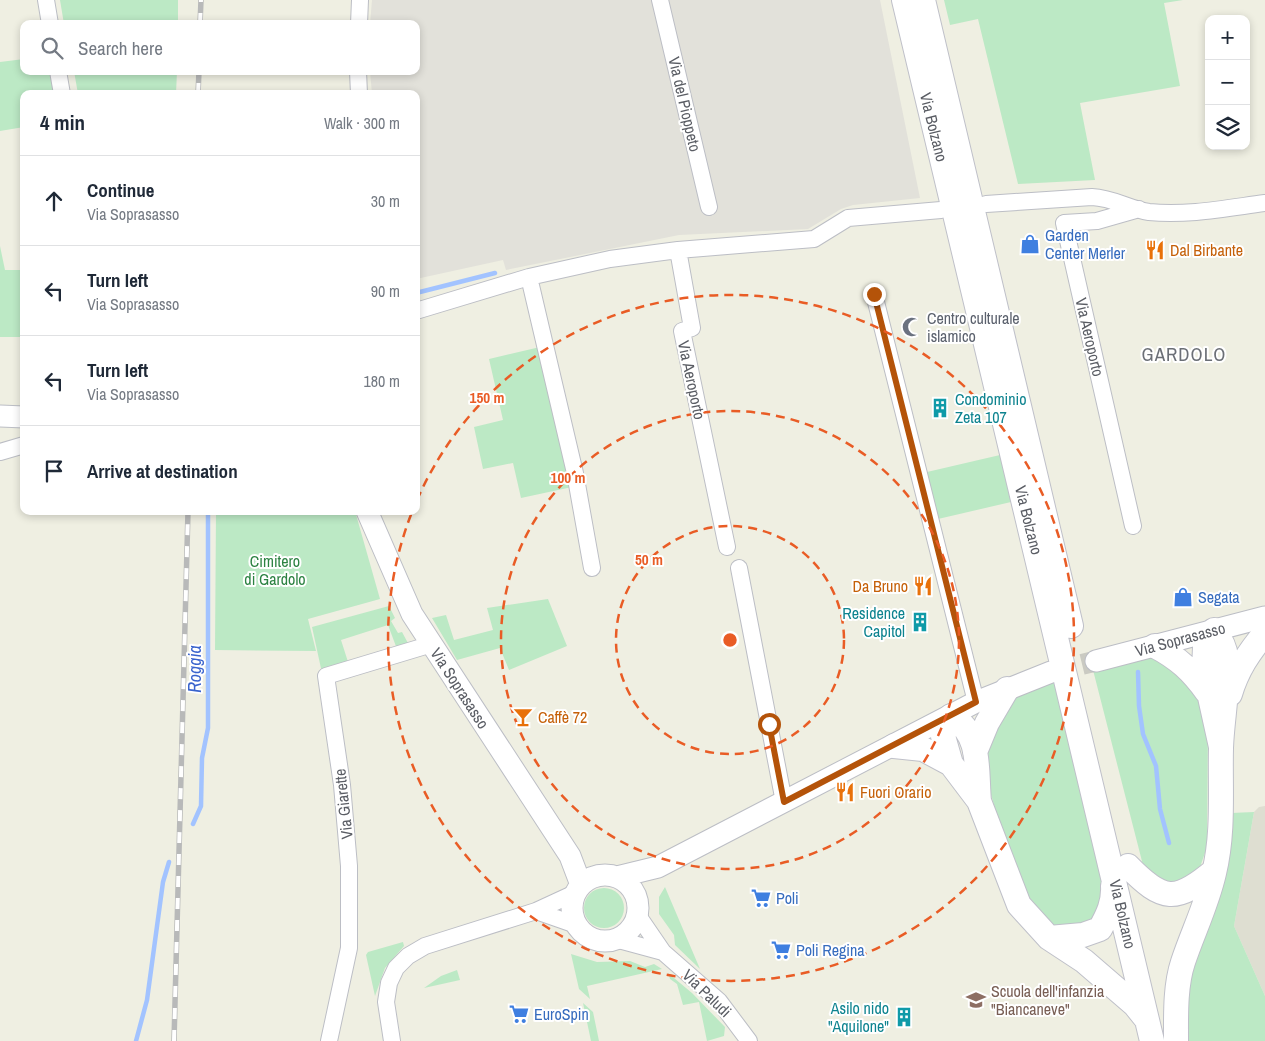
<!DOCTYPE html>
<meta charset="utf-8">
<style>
body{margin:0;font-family:"Archivo Narrow",sans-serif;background:#f2f2f3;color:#1f2937}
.controls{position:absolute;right:15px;top:15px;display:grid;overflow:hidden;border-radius:10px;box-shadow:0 2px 8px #0003}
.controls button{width:45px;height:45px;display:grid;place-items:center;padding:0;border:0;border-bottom:1px solid #e0e1e3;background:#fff;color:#1f2937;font:25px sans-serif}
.stop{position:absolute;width:15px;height:15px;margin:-11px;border:4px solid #b45309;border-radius:50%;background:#fff}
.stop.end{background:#b45309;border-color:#fff;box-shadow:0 1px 5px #0008}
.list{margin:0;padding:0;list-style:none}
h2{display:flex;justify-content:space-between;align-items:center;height:65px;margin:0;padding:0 20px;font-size:21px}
h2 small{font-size:16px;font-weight:400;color:#747a83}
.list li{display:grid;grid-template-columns:32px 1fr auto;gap:15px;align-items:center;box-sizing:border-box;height:90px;padding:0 20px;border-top:1px solid #e0e1e3}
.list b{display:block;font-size:19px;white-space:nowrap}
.list p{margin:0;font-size:16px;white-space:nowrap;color:#747a83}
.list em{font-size:16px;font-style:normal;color:#747a83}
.icon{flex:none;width:28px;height:28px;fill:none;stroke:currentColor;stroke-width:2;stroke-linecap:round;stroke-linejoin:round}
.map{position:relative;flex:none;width:1265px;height:1041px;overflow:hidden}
.search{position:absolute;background:#fff;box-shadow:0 2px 8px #0003;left:20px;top:20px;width:400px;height:55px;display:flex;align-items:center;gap:12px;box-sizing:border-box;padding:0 18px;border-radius:10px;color:#747a83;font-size:19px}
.panel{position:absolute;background:#fff;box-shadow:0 2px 8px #0003;left:20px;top:90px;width:400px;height:425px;border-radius:10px}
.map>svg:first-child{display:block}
.industrial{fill:#e2e1da}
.education{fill:#deded1}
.green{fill:#bce9c5}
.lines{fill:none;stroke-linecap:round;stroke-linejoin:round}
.stream{stroke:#a2c3ff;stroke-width:4.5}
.tertiary-tunnel{stroke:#cacac2;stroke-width:21;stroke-dasharray:21 11;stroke-linecap:butt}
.minor-casing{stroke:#bcbec5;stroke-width:18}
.tertiary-casing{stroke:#bcbec5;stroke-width:23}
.secondary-casing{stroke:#bfc0c9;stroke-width:26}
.minor{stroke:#fff;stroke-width:16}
.tertiary{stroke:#fff;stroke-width:21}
.secondary{stroke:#fff;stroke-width:24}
.rail-casing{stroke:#b8b9b9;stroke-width:5.5}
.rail{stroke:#fff;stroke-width:4;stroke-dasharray:11;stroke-linecap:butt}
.route{stroke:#b45309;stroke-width:6}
.ring{fill:none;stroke:#e95c25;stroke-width:2.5;stroke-dasharray:9 6}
.labels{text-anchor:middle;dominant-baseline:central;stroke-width:4;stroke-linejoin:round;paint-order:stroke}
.street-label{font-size:16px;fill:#5a5d64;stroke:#fff}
.shop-label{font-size:16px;fill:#366cbe;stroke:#fff;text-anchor:start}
.food-label{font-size:16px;fill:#c56008;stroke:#fff;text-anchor:start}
.worship-label{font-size:16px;fill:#5b616d;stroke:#fff;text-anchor:start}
.culture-label{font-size:16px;fill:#0d838f;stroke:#fff;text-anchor:end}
.park-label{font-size:16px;fill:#2c8242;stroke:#fff}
.education-label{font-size:16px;fill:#785e54;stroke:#fff;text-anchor:start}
.water-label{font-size:18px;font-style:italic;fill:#3963cd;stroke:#fff}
.quarter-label{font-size:19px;letter-spacing:1px;fill:#6b6f76;stroke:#fff}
.centre{fill:#e95c25;stroke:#fff;stroke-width:2.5}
.ring-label{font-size:15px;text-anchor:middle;font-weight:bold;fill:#e95c25;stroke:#fff;stroke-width:4;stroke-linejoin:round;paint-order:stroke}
</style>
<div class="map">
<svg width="1265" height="1041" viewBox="0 0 1265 1041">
<rect width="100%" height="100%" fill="#efefe2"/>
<path class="industrial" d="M 372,0 L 880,0 L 920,198 L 853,205 L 841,209 L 808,229 L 679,235 L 506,270 L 503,260 L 416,279 L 416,94 L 372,94 L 370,71 L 416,71 L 416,24 L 370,24 Z"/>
<path class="education" d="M 1265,806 L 1265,996 L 1234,926 L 1254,812 L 1259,807 Z"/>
<path class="green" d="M 60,0 L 178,0 L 178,24 L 64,24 Z
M 944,0 L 1183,0 L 1164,3 L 1180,86 L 1080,103 L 1095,180 L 1018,184 L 978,19 L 950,25 Z
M 24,59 L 24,71 L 53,71 L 57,94 L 24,94 L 24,127 L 0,131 L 0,62 Z
M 74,71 L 177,71 L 176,94 L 78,94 Z
M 0,246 L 5,270 L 24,270 L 24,337 L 0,337 Z
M 540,347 L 572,487 L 521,498 L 513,463 L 483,469 L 474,427 L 503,420 L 489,359 Z
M 1000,455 L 1011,502 L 938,519 L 927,472 Z
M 216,511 L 355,511 L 380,599 L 308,619 L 316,651 L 215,650 Z
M 548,599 L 567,646 L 509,670 L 500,648 L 457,660 L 432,618 L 446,615 L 454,640 L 493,630 L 487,608 Z
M 389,606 L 395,618 L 391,621 L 398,633 L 402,632 L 409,645 L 397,649 L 388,625 L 341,640 L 349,665 L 322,673 L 312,627 Z
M 1154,654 L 1203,698 L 1208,725 L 1207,847 L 1198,873 C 1170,886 1170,887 1144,869 L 1093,670 Z
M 1057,678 L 1106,877 C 1101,907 1103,916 1073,930 L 1049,924 L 1029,905 L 996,812 L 979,752 L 1010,696 Z
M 1254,812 L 1234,926 L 1265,996 L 1265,1041 L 1182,1041 L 1186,997 L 1231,813 Z
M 665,887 L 700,969 L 675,945 L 674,935 L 659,914 L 659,897 Z
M584 908a20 20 0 1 1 40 0a20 20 0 1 1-40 0Z
M 403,942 L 404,946 L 385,968 L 375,996 L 366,955 L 368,952 Z
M 571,954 L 597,962 L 630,961 L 645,967 L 654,964 L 662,969 L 587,986 L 590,999 L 579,989 Z
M 457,970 L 460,980 L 424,988 L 441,976 Z
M 668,973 L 692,993 L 725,1027 L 724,1036 L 707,1041 L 699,1002 L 683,1005 L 677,984 L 670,979 Z
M 583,1003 L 593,1012 L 599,1041 L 591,1041 Z"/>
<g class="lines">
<path class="stream" d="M 416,293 L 495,273
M 1138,672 L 1139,706 L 1143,734 L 1156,766 L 1160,809 L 1169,843
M 193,824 L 201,806 L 202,758 L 208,728 L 208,511
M 136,1041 L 147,1000 L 163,882 L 169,862"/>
<path class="tertiary-tunnel" d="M 1051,672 L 1096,661"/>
<defs>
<path id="minor" d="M 46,0 L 50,24
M 660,0 L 709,207
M 359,24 L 360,0
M 58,71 L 62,94
M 358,71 L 359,94
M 986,204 L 1092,197 C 1114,198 1129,209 1149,212 C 1187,216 1227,208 1265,203
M 678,250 L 692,328 L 682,331 L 727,547
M 529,277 L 575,473 L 592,568
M 874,294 L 976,702
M 416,311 L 529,277 L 610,259 L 678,250 L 814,239 L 848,218 L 941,210
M 0,452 L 24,445
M 1133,526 L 1064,223 L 1097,221 L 1139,209
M 739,568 L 784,802
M 536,911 L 576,925
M 637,914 L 663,952 L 719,1001 L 749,1041
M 615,939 L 663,952
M 329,1041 L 349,948 L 349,866 L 342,785 L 326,676 L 432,644
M 392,1041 L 386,1002 L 389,983 L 396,968 L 408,956 L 425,946 L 536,911 L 575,893"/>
<path id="tertiary" d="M 0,416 L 24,417
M 367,511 L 412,614 L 570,856 L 581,885
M 1096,661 L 1265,617
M572 908a33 33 0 1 1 66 0a33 33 0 1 1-66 0Z
M 617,877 L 658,867 L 976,702 L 1051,672"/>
<path id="secondary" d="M 904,0 L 1152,1041
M 923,0 L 1071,626
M 1155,646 C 1178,658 1192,671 1207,692
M 1230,694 C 1237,670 1249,652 1265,633
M 894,746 L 923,749 L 951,764
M 975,752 L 987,723 L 1007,689
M 979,801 C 976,769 982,734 951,716 L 943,736 L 951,764 L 979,801 L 1019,905 L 1049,938 L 1084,961 L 1135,1005 L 1147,1020
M 1128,866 C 1163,902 1176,903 1214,871
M 1049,938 L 1083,935 L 1100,929 C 1108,915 1114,902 1113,886
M 1176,1041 C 1176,1016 1175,986 1183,962 C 1193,932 1207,904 1214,873 C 1224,832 1220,790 1221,748 C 1222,718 1229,688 1226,657 C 1225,647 1220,638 1214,630 L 1205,647 L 1204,670 L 1221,747"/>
</defs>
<use href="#minor" class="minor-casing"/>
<use href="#tertiary" class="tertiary-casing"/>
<use href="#secondary" class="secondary-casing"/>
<use href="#minor" class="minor"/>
<use href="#tertiary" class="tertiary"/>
<use href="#secondary" class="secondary"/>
<defs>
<path id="rail" d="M 200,24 L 201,0
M 198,94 L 199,71
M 174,1041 L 188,511"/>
</defs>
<use href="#rail" class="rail-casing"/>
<use href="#rail" class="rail"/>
</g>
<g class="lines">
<path class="route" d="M 769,724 L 784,802 L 976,702 L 874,294"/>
</g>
<g class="ring">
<circle cx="730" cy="640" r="114"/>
<circle cx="730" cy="640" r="229"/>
<path d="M417 500A343 343 0 1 1 412 512"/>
</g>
<defs>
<symbol id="shop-bare" viewBox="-9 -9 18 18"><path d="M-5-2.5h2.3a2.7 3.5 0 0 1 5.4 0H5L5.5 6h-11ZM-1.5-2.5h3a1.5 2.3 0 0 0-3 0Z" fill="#3f7fe0" stroke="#fff" stroke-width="2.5" paint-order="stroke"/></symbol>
<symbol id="restaurant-bare" viewBox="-9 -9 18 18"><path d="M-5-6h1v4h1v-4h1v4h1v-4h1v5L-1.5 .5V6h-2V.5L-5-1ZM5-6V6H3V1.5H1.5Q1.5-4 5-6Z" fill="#e8710a" stroke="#fff" stroke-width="2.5" paint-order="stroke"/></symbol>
<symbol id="mosque-bare" viewBox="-9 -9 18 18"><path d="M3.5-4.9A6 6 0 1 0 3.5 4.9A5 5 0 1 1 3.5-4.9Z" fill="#6b7280" stroke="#fff" stroke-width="2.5" paint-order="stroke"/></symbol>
<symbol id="building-bare" viewBox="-9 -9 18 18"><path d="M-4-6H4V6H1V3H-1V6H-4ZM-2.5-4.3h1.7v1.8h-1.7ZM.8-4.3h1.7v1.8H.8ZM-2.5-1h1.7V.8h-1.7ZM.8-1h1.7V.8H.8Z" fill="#0f9aa8" stroke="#fff" stroke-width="2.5" paint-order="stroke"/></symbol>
<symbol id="bar-bare" viewBox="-9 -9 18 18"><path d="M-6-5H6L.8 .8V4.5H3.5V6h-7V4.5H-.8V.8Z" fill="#e8710a" stroke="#fff" stroke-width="2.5" paint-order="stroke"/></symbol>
<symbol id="supermarket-bare" viewBox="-9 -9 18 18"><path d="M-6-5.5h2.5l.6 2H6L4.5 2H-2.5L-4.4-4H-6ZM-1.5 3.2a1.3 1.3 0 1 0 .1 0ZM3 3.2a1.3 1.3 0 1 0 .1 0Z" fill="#3f7fe0" stroke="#fff" stroke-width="2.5" paint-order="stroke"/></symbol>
<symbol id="school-bare" viewBox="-9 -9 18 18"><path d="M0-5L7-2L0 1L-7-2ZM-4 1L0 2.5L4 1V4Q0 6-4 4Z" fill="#8d6e63" stroke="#fff" stroke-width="2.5" paint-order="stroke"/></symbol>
</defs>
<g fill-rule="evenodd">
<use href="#shop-bare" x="1016" y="230" width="28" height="28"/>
<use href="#restaurant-bare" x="1141" y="236" width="28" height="28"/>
<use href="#mosque-bare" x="898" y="313" width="28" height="28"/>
<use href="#building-bare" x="926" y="394" width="28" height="28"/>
<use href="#restaurant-bare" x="909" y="572" width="28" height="28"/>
<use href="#shop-bare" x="1169" y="583" width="28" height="28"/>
<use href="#building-bare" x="906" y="608" width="28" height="28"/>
<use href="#bar-bare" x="509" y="703" width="28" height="28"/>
<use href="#restaurant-bare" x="831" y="778" width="28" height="28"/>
<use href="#supermarket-bare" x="747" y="884" width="28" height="28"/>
<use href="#supermarket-bare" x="767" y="936" width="28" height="28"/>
<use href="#school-bare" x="962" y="986" width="28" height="28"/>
<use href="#supermarket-bare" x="505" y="1000" width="28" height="28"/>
<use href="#building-bare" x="890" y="1003" width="28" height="28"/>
</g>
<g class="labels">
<g class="street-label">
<text transform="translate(685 104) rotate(77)">Via del Pioppeto</text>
<text transform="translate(934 127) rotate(76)">Via Bolzano</text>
<text transform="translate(1090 337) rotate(77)">Via Aeroporto</text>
<text transform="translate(692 380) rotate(78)">Via Aeroporto</text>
<text transform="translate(1029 520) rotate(76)">Via Bolzano</text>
<text transform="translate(1180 639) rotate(-15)">Via Soprasasso</text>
<text transform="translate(460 688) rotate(57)">Via Soprasasso</text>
<text transform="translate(343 804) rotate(-96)">Via Giarette</text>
<text transform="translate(1123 914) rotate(77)">Via Bolzano</text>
<text transform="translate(707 993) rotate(44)">Via Paludi</text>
</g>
<g class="shop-label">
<text x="1045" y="235">Garden<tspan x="1045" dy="18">Center Merler</tspan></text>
<text x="1198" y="597">Segata</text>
<text x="776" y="898">Poli</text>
<text x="796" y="950">Poli Regina</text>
<text x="534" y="1014">EuroSpin</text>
</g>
<g class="food-label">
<text x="1170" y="250">Dal Birbante</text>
<text x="908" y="586" text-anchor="end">Da Bruno</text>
<text x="538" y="717">Caffè 72</text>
<text x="860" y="792">Fuori Orario</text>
</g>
<g class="worship-label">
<text x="927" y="318">Centro culturale<tspan x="927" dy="18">islamico</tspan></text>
</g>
<g class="culture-label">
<text x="955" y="399" text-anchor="start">Condominio<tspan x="955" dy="18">Zeta 107</tspan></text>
<text x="905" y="613">Residence<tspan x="905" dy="18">Capitol</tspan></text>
<text x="889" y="1008">Asilo nido<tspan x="889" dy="18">"Aquilone"</tspan></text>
</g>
<g class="park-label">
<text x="275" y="561">Cimitero<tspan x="275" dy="18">di Gardolo</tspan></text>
</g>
<g class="education-label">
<text x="991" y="991">Scuola dell'infanzia<tspan x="991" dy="18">"Biancaneve"</tspan></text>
</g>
<g class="water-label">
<text transform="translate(194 669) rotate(-90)">Roggia</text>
</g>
<g class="quarter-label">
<text x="1184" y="354">GARDOLO</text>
</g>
</g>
<circle cx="730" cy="640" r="8" class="centre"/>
<g class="ring-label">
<text x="487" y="403">150 m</text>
<text x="568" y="483">100 m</text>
<text x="649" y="565">50 m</text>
</g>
</svg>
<div class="controls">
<button>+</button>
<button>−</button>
<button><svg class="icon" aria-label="layers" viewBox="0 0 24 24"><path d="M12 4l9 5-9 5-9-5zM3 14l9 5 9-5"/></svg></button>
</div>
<div class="stop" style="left:769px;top:724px"></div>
<div class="stop end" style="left:874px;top:294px"></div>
<div class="search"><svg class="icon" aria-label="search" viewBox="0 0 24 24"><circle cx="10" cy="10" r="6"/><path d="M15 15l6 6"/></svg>Search here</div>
<section class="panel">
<h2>4 min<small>Walk · 300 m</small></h2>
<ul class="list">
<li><svg class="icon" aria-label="ahead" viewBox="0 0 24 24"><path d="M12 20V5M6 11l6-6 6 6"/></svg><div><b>Continue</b><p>Via Soprasasso</p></div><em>30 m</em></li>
<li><svg class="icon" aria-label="left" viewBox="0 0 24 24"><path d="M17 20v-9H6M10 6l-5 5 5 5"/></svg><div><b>Turn left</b><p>Via Soprasasso</p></div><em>90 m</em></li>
<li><svg class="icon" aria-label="left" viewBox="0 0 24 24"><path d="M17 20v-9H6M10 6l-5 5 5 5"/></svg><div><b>Turn left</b><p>Via Soprasasso</p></div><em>180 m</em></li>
<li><svg class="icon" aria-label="arrive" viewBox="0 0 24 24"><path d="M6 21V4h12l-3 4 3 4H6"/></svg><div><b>Arrive at destination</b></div></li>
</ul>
</section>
</div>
